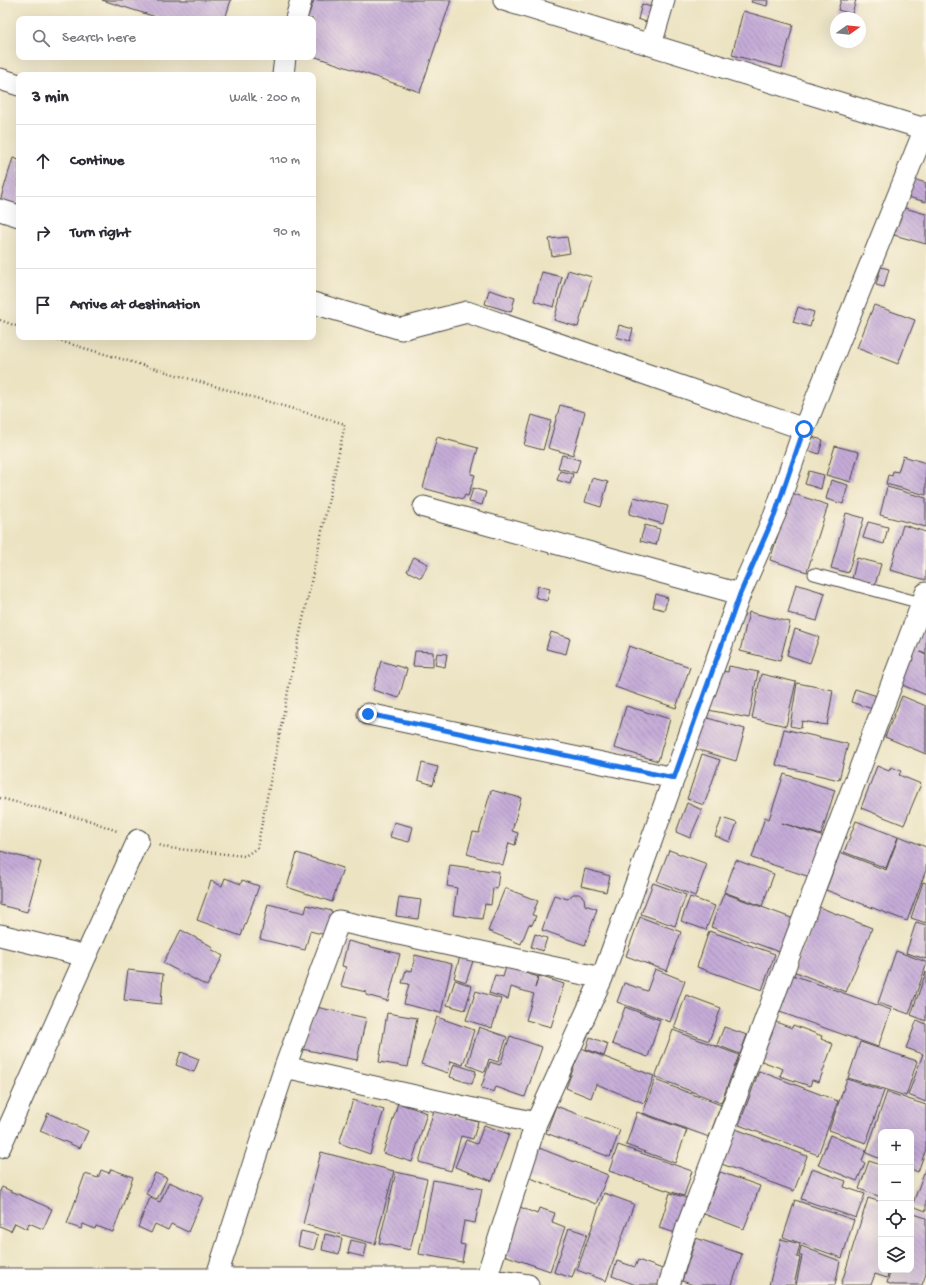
<!DOCTYPE html>
<meta charset="utf-8">
<style>
body{margin:0;font-family:"Gochi Hand",sans-serif;background:#f7f7f7;color:#2b2b33}
.controls{position:absolute;right:12px;bottom:12px;display:grid;overflow:hidden;border-radius:8px;box-shadow:0 4px 16px #0002}
.controls button{width:36px;height:36px;display:grid;place-items:center;padding:0;border:0;border-bottom:1px solid #e1e1e2;background:#fff;color:#2b2b33;font:20px sans-serif}
.compass{position:absolute;left:830px;top:12px;width:36px;height:36px;border-radius:50%;background:#fff;box-shadow:0 4px 16px #0002;rotate:75deg}
.stop{position:absolute;width:12px;height:12px;margin:-9px;border:3px solid #1a73e8;border-radius:50%;background:#fff}
.stop.end{background:#1a73e8;border-color:#fff;box-shadow:0 1px 4px #0008}
.list{margin:0;padding:0;list-style:none}
h2{display:flex;justify-content:space-between;align-items:center;height:52px;margin:0;padding:0 16px;font-size:17px}
h2 small{font-size:13px;font-weight:400;color:#7c7c81}
.list li{display:grid;grid-template-columns:26px 1fr auto;gap:12px;align-items:center;box-sizing:border-box;height:72px;padding:0 16px;border-top:1px solid #e1e1e2}
.list b{display:block;font-size:15px;white-space:nowrap}
.list em{font-size:13px;font-style:normal;color:#7c7c81}
.icon{flex:none;width:22px;height:22px;fill:none;stroke:currentColor;stroke-width:2;stroke-linecap:round;stroke-linejoin:round}
.map{position:relative;flex:none;width:926px;height:1285px;overflow:hidden}
.search{position:absolute;background:#fff;box-shadow:0 4px 16px #0002;left:16px;top:16px;width:300px;height:44px;display:flex;align-items:center;gap:10px;box-sizing:border-box;padding:0 14px;border-radius:8px;color:#7c7c81;font-size:15px}
.panel{position:absolute;background:#fff;box-shadow:0 4px 16px #0002;left:16px;top:72px;width:300px;height:268px;border-radius:8px}
.map>svg:first-child{display:block}
.building{fill:url(#building-back-hatch)}
.lines{fill:none;stroke-linecap:round;stroke-linejoin:round}
.lane-casing{stroke:#484742;stroke-width:13}
.street-casing{stroke:#484742;stroke-width:23}
.path{stroke:#484742;stroke-width:2.5;stroke-dasharray:1 3;stroke-linecap:butt}
.lane{stroke:#fff;stroke-width:11}
.street{stroke:#fff;stroke-width:21}
.route{stroke:#1a73e8;stroke-width:5}
</style>
<div class="map">
<svg width="926" height="1285" viewBox="0 0 926 1285">
<defs>
<pattern id="building-back-hatch" width="6" height="6" patternUnits="userSpaceOnUse"><rect width="6" height="6" fill="#c5acd8"/><path d="M-1 5l2 2M0 0l6 6M5-1l2 2" fill="none" stroke="#a08caf"/></pattern>
</defs>
<rect width="100%" height="100%" fill="#fcf5e5"/>
<filter id="ink" filterUnits="userSpaceOnUse"><feTurbulence type="fractalNoise" baseFrequency=".025" numOctaves="2"/><feDisplacementMap in="SourceGraphic" scale="8" xChannelSelector="R" yChannelSelector="G"/><feConvolveMatrix kernelMatrix="1 2 1 2 8 2 1 2 1" color-interpolation-filters="sRGB"/></filter>
<filter id="wash" filterUnits="userSpaceOnUse"><feTurbulence type="fractalNoise" baseFrequency=".012" numOctaves="4" result="noise"/><feDisplacementMap in="SourceGraphic" scale="16" xChannelSelector="R" yChannelSelector="G"/><feGaussianBlur stdDeviation="0.9" result="paint"/><feColorMatrix in="noise" values="0 0 0 0 0 0 0 0 0 0 0 0 0 0 0 0 0 1.4 0 .05"/><feComposite in="paint" operator="in"/></filter>
<g filter="url(#wash)">
<rect width="100%" height="100%" fill="#ece3c2"/>
<g id="blocks">
<path class="building" d="M 102,0 L 231,0 L 225,19 L 162,19 Z
M 314,0 L 451,0 L 420,92 L 313,56 L 313,19 L 307,19 Z
M 752,0 L 768,0 L 767,6 L 751,2 Z
M 841,0 L 856,0 L 852,14 L 838,10 Z
M 642,4 L 654,8 L 649,23 L 638,19 Z
M 743,11 L 793,25 L 782,68 L 732,55 Z
M 13,158 L 19,160 L 19,206 L 0,201 Z
M 913,179 L 926,183 L 926,202 L 908,197 Z
M 901,207 L 926,214 L 926,244 L 894,235 Z
M 567,237 L 570,253 L 552,256 L 549,239 Z
M 881,267 L 889,269 L 884,287 L 876,285 Z
M 568,270 L 592,277 L 578,327 L 554,320 Z
M 542,272 L 562,277 L 554,307 L 534,301 Z
M 489,290 L 515,298 L 511,312 L 485,304 Z
M 874,305 L 915,320 L 898,364 L 857,348 Z
M 798,307 L 814,312 L 810,327 L 793,322 Z
M 619,325 L 633,329 L 630,341 L 616,337 Z
M 560,405 L 585,412 L 573,455 L 548,448 Z
M 532,415 L 551,421 L 543,450 L 524,445 Z
M 808,436 L 823,440 L 819,454 L 804,449 Z
M 437,437 L 478,448 L 471,474 L 475,475 L 468,496 L 465,495 L 463,499 L 423,488 Z
M 835,446 L 859,452 L 851,482 L 826,475 Z
M 562,455 L 580,460 L 576,473 L 558,468 Z
M 903,456 L 926,463 L 926,495 L 886,484 L 888,475 L 892,476 L 893,471 L 898,472 Z
M 560,471 L 573,474 L 570,484 L 557,480 Z
M 809,471 L 824,475 L 821,489 L 805,484 Z
M 592,478 L 608,482 L 601,507 L 585,502 Z
M 831,480 L 848,485 L 843,504 L 826,499 Z
M 887,487 L 926,498 L 926,527 L 880,515 Z
M 473,488 L 486,492 L 482,505 L 469,502 Z
M 791,493 L 828,505 L 807,572 L 770,560 Z
M 634,497 L 668,506 L 663,524 L 629,514 Z
M 846,513 L 864,518 L 848,573 L 831,568 Z
M 868,522 L 888,527 L 884,544 L 863,538 Z
M 645,525 L 660,529 L 656,545 L 640,541 Z
M 903,525 L 926,532 L 926,580 L 890,570 Z
M 414,557 L 428,564 L 421,578 L 407,571 Z
M 857,558 L 881,564 L 875,585 L 852,579 Z
M 796,584 L 825,593 L 817,621 L 788,613 Z
M 538,586 L 550,589 L 547,601 L 535,597 Z
M 656,594 L 668,598 L 664,610 L 653,607 Z
M 749,612 L 790,622 L 780,661 L 740,651 Z
M 926,622 L 926,654 L 920,652 L 926,655 L 926,695 L 900,684 Z
M 795,629 L 819,637 L 810,663 L 787,655 Z
M 551,632 L 570,638 L 566,654 L 546,649 Z
M 629,646 L 690,667 L 676,708 L 615,687 Z
M 415,651 L 433,652 L 433,667 L 413,666 Z
M 437,653 L 447,654 L 445,667 L 435,665 Z
M 381,661 L 407,669 L 399,698 L 373,690 Z
M 729,666 L 758,672 L 749,718 L 708,710 L 721,671 L 728,672 Z
M 761,674 L 796,682 L 786,726 L 752,718 Z
M 797,683 L 833,690 L 827,725 L 802,721 L 801,728 L 790,726 Z
M 855,689 L 877,696 L 873,709 L 851,702 Z
M 902,696 L 926,706 L 926,754 L 885,737 Z
M 626,706 L 670,719 L 658,761 L 614,748 Z
M 701,716 L 745,729 L 736,761 L 692,748 Z
M 784,729 L 848,744 L 839,780 L 776,765 Z
M 702,754 L 720,760 L 704,805 L 687,799 Z
M 422,763 L 438,767 L 433,785 L 418,780 Z
M 877,766 L 889,771 L 891,767 L 901,771 L 899,775 L 921,784 L 904,825 L 861,808 Z
M 784,774 L 835,790 L 821,835 L 782,823 L 827,838 L 813,878 L 752,858 L 765,817 L 769,819 Z
M 491,790 L 521,798 L 512,831 L 518,833 L 515,845 L 509,843 L 503,865 L 467,854 L 473,832 L 479,833 Z
M 687,803 L 702,810 L 690,838 L 676,832 Z
M 722,818 L 737,823 L 730,842 L 715,836 Z
M 856,821 L 898,837 L 886,868 L 844,852 Z
M 394,822 L 413,827 L 409,842 L 390,837 Z
M 899,836 L 926,847 L 926,870 L 907,921 L 826,890 L 840,852 L 886,870 Z
M 669,850 L 707,864 L 695,896 L 657,881 Z
M 0,851 L 41,862 L 27,912 L 0,905 Z
M 297,853 L 343,868 L 332,902 L 287,887 Z
M 736,860 L 774,874 L 762,906 L 724,892 Z
M 450,865 L 499,872 L 497,889 L 493,888 L 491,905 L 485,904 L 482,919 L 453,915 L 457,888 L 447,886 Z
M 585,869 L 610,876 L 606,892 L 581,886 Z
M 225,878 L 241,884 L 242,880 L 259,886 L 241,936 L 197,920 L 211,881 L 222,886 Z
M 923,882 L 926,883 L 926,923 L 911,918 Z
M 653,883 L 686,895 L 675,926 L 641,914 Z
M 505,888 L 538,901 L 532,915 L 536,916 L 532,925 L 529,924 L 521,944 L 488,931 Z
M 724,893 L 794,919 L 782,953 L 711,927 Z
M 573,894 L 579,894 L 584,898 L 585,905 L 597,909 L 585,945 L 542,930 L 554,895 L 568,899 Z
M 399,897 L 421,900 L 418,919 L 396,916 Z
M 690,897 L 715,906 L 706,930 L 681,921 Z
M 268,904 L 305,913 L 307,905 L 332,911 L 326,935 L 310,931 L 305,950 L 260,939 Z
M 819,907 L 872,928 L 846,992 L 793,971 Z
M 640,917 L 681,932 L 667,971 L 626,956 Z
M 916,922 L 926,925 L 926,959 L 906,953 Z
M 181,930 L 213,947 L 211,949 L 223,956 L 207,986 L 163,963 Z
M 709,931 L 775,954 L 762,990 L 697,967 Z
M 535,934 L 547,938 L 543,951 L 531,947 Z
M 348,941 L 400,954 L 388,1001 L 366,995 L 366,992 L 341,986 L 346,967 L 342,966 Z
M 896,951 L 926,962 L 926,966 L 909,1014 L 878,1003 Z
M 415,955 L 452,964 L 441,1013 L 404,1004 L 409,984 L 402,983 L 406,970 L 412,971 Z
M 460,956 L 473,961 L 466,982 L 454,978 Z
M 506,967 L 538,977 L 535,988 L 539,976 L 564,984 L 551,1027 L 526,1020 L 534,994 L 511,987 L 508,999 L 489,993 L 495,975 L 503,977 Z
M 655,969 L 685,981 L 670,1022 L 617,1002 L 624,983 L 647,991 Z
M 128,970 L 163,974 L 161,1004 L 124,1000 Z
M 926,972 L 926,1021 L 911,1015 Z
M 790,974 L 891,1010 L 878,1047 L 777,1011 Z
M 455,980 L 472,986 L 465,1010 L 447,1005 Z
M 476,991 L 501,999 L 492,1028 L 466,1020 Z
M 686,995 L 721,1008 L 709,1041 L 674,1028 Z
M 316,1007 L 366,1018 L 357,1060 L 302,1049 Z
M 625,1007 L 660,1020 L 648,1057 L 612,1044 Z
M 387,1013 L 417,1018 L 408,1067 L 379,1062 Z
M 437,1017 L 474,1030 L 463,1065 L 451,1061 L 448,1073 L 421,1064 Z
M 917,1020 L 926,1024 L 926,1102 L 908,1095 L 923,1054 L 906,1048 Z
M 773,1021 L 792,1028 L 793,1025 L 822,1036 L 821,1039 L 833,1044 L 819,1082 L 812,1080 L 810,1086 L 780,1076 L 783,1069 L 759,1060 Z
M 479,1027 L 507,1037 L 498,1062 L 489,1059 L 485,1072 L 467,1065 Z
M 724,1027 L 747,1035 L 740,1054 L 717,1045 Z
M 673,1030 L 739,1055 L 721,1103 L 655,1077 Z
M 510,1036 L 542,1047 L 525,1097 L 496,1087 L 494,1092 L 481,1088 L 490,1062 L 500,1065 Z
M 590,1037 L 608,1044 L 604,1056 L 586,1049 Z
M 860,1042 L 917,1061 L 906,1096 L 848,1078 Z
M 581,1048 L 654,1076 L 644,1103 L 596,1084 L 591,1098 L 566,1088 Z
M 181,1052 L 199,1059 L 194,1072 L 176,1065 Z
M 454,1064 L 476,1071 L 472,1084 L 450,1077 Z
M 759,1071 L 838,1101 L 818,1155 L 739,1125 Z
M 847,1079 L 884,1091 L 866,1143 L 829,1130 Z
M 655,1080 L 721,1105 L 709,1137 L 643,1113 Z
M 887,1092 L 926,1105 L 926,1149 L 918,1172 L 911,1169 L 911,1132 L 881,1132 L 881,1159 L 866,1153 Z
M 353,1100 L 384,1110 L 370,1154 L 339,1143 Z
M 398,1103 L 427,1113 L 412,1162 L 383,1153 Z
M 556,1106 L 620,1130 L 610,1157 L 546,1133 Z
M 434,1110 L 478,1122 L 473,1139 L 461,1136 L 451,1171 L 419,1162 Z
M 637,1112 L 687,1130 L 675,1163 L 626,1145 Z
M 48,1113 L 88,1131 L 80,1148 L 40,1131 Z
M 484,1125 L 509,1134 L 492,1181 L 455,1167 L 466,1140 L 477,1144 Z
M 733,1128 L 807,1156 L 794,1191 L 719,1163 Z
M 830,1135 L 866,1150 L 862,1161 L 865,1163 L 857,1181 L 818,1165 Z
M 618,1145 L 692,1171 L 684,1196 L 609,1171 Z
M 539,1148 L 608,1175 L 596,1204 L 528,1177 Z
M 321,1152 L 394,1171 L 375,1244 L 303,1224 Z
M 869,1161 L 881,1165 L 881,1197 L 859,1189 Z
M 926,1167 L 926,1211 L 912,1206 Z
M 111,1169 L 133,1177 L 113,1232 L 96,1226 L 95,1229 L 83,1224 L 81,1229 L 67,1224 L 85,1174 L 98,1178 L 101,1170 L 109,1173 Z
M 812,1169 L 846,1181 L 844,1187 L 865,1194 L 856,1218 L 801,1199 Z
M 396,1172 L 427,1179 L 410,1250 L 379,1243 Z
M 720,1172 L 760,1186 L 744,1229 L 704,1214 Z
M 155,1173 L 167,1178 L 157,1199 L 146,1194 Z
M 433,1180 L 482,1189 L 475,1223 L 464,1221 L 460,1244 L 465,1245 L 462,1262 L 419,1254 Z
M 169,1182 L 203,1197 L 188,1232 L 171,1224 L 168,1230 L 155,1224 L 151,1233 L 138,1227 L 150,1198 L 160,1202 Z
M 2,1187 L 52,1209 L 43,1229 L 29,1223 L 27,1229 L 15,1223 L 11,1231 L 0,1226 L 0,1191 Z
M 604,1193 L 634,1204 L 606,1281 L 577,1270 Z
M 670,1193 L 687,1198 L 676,1233 L 659,1228 Z
M 868,1198 L 881,1202 L 881,1270 L 889,1270 L 887,1278 L 875,1274 L 871,1285 L 841,1285 Z
M 795,1200 L 854,1220 L 842,1258 L 783,1237 Z
M 520,1207 L 537,1214 L 539,1208 L 555,1213 L 552,1222 L 565,1227 L 550,1271 L 504,1255 Z
M 911,1213 L 926,1218 L 926,1274 L 922,1285 L 894,1285 L 887,1283 L 891,1270 L 911,1270 Z
M 569,1228 L 587,1234 L 572,1278 L 554,1272 Z
M 301,1231 L 318,1235 L 314,1250 L 298,1246 Z
M 325,1234 L 342,1238 L 339,1254 L 322,1250 Z
M 696,1238 L 742,1254 L 732,1285 L 694,1285 L 682,1281 Z
M 781,1239 L 800,1244 L 797,1257 L 800,1258 L 794,1285 L 769,1285 Z
M 351,1240 L 367,1244 L 364,1257 L 348,1253 Z
M 801,1246 L 840,1261 L 835,1285 L 796,1285 L 802,1256 L 799,1256 Z
M 638,1260 L 665,1270 L 659,1285 L 636,1285 L 612,1276 L 617,1261 L 635,1267 Z"/>
</g>
</g>
<g filter="url(#ink)">
<use href="#blocks" fill-opacity="0" stroke="#484742" stroke-width="1"/>
<g class="lines">
<defs>
<path id="lane" d="M 814,574 L 921,603"/>
<path id="street" d="M 504,0 L 925,129
M 296,19 L 301,0
M 651,45 L 664,0
M 283,75 L 285,57
M 0,79 L 19,85
M 0,210 L 19,216
M 313,303 L 401,329 L 467,312 L 804,429
M 424,507 L 740,594
M 368,714 L 674,778
M 0,935 L 86,956
M 285,1067 L 536,1123
M 0,1147 L 138,840
M 216,1278 L 285,1067 L 339,921 L 602,978
M 0,1279 L 486,1279 L 528,1285
M 486,1285 L 486,1279 L 536,1123 L 602,978 L 740,594 L 775,514 L 804,429 L 926,126
M 669,1285 L 687,1227 L 926,593"/>
</defs>
<use href="#lane" class="lane-casing"/>
<use href="#street" class="street-casing"/>
<path class="path" d="M 0,320 L 19,327
M 46,337 L 345,424 L 293,666 L 257,848 L 245,856 L 169,848 L 159,845
M 0,798 L 91,821 L 117,831"/>
<use href="#lane" class="lane"/>
<use href="#street" class="street"/>
</g>
</g>
<g class="lines" filter="url(#ink)">
<path class="route" d="M 368,714 L 674,778 L 740,594 L 775,514 L 804,429"/>
</g>
</svg>
<div class="controls">
<button>+</button>
<button>−</button>
<button><svg class="icon" aria-label="locate" viewBox="0 0 24 24"><circle cx="12" cy="12" r="6"/><path d="M12 2v4M12 18v4M2 12h4M18 12h4"/></svg></button>
<button><svg class="icon" aria-label="layers" viewBox="0 0 24 24"><path d="M12 4l9 5-9 5-9-5zM3 14l9 5 9-5"/></svg></button>
</div>
<svg class="compass" viewBox="-18 -18 36 36"><path d="M0-13l5 13h-10z" fill="#e53935"/><path d="M0 13l5-13h-10z" fill="#7c7c81"/></svg>
<div class="stop" style="left:804px;top:429px"></div>
<div class="stop end" style="left:368px;top:714px"></div>
<div class="search"><svg class="icon" aria-label="search" viewBox="0 0 24 24"><circle cx="10" cy="10" r="6"/><path d="M15 15l6 6"/></svg>Search here</div>
<section class="panel">
<h2>3 min<small>Walk · 200 m</small></h2>
<ul class="list">
<li><svg class="icon" aria-label="ahead" viewBox="0 0 24 24"><path d="M12 20V5M6 11l6-6 6 6"/></svg><div><b>Continue</b></div><em>110 m</em></li>
<li><svg class="icon" aria-label="right" viewBox="0 0 24 24"><path d="M7 20v-9h11M14 6l5 5-5 5"/></svg><div><b>Turn right</b></div><em>90 m</em></li>
<li><svg class="icon" aria-label="arrive" viewBox="0 0 24 24"><path d="M6 21V4h12l-3 4 3 4H6"/></svg><div><b>Arrive at destination</b></div></li>
</ul>
</section>
</div>
